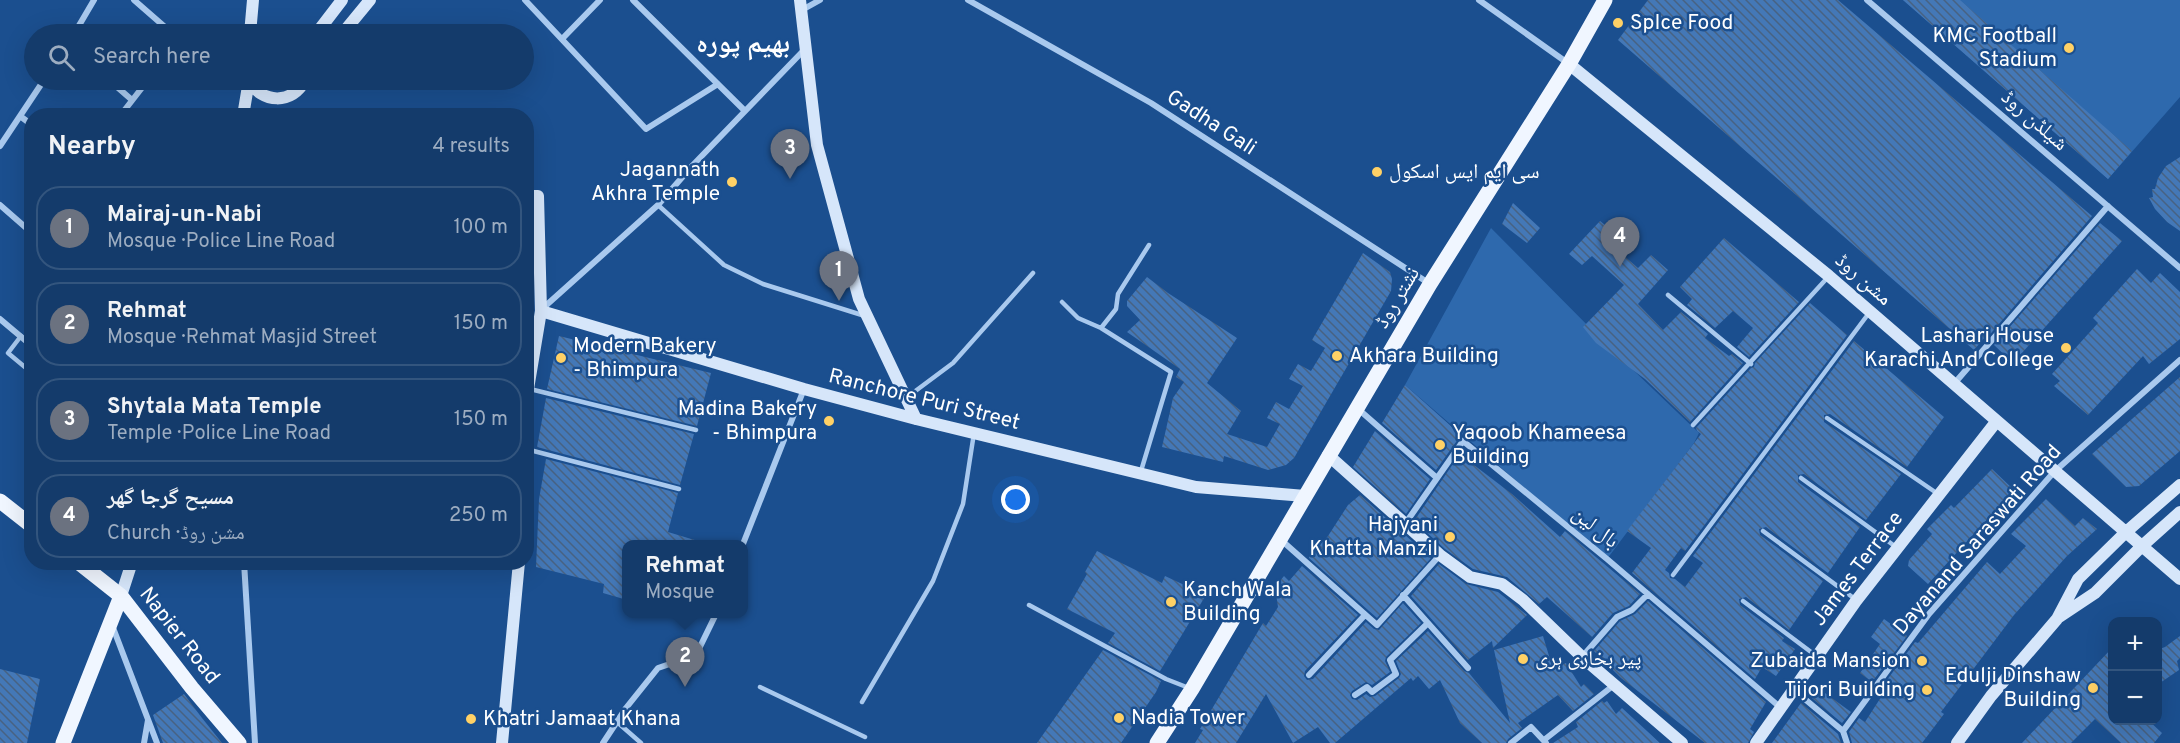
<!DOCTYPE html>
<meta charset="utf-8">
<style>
body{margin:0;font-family:Overpass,"Noto Naskh Arabic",sans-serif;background:#214673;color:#f1f3f6}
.controls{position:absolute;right:18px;bottom:18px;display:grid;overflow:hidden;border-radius:12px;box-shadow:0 6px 24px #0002}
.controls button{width:54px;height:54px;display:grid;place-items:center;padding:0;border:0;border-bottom:2px solid #33557e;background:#143b6b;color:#f1f3f6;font:30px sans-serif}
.you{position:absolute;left:1016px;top:500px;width:21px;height:21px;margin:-15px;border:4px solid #fff;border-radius:50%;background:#1a73e8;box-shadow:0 0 0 9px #1a73e833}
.badge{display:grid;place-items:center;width:39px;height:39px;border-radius:50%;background:#e69b98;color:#fff;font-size:20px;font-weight:700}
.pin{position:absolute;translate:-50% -50px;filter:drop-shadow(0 2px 3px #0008)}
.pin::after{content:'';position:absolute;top:32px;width:21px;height:18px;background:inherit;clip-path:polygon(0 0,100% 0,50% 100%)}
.popup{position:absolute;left:622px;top:540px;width:126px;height:78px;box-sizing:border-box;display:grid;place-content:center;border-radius:12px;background:#143b6b;filter:drop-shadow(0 2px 4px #0005);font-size:20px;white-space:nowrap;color:#9dadc1}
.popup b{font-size:22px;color:#f1f3f6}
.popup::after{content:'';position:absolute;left:50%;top:100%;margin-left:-12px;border:12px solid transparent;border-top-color:#143b6b}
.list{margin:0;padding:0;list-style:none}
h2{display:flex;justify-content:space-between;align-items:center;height:78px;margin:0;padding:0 24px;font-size:26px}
h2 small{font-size:20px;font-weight:400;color:#9dadc1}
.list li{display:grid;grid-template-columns:39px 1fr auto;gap:18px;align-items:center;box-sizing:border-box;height:84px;margin:0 12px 12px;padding:0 12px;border:2px solid #33557e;border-radius:24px}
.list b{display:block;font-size:22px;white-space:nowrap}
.list p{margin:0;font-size:20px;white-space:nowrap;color:#9dadc1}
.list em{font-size:20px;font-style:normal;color:#9dadc1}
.icon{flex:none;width:33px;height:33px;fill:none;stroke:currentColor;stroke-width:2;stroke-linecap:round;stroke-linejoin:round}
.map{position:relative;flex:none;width:2180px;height:743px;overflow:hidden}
.search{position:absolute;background:#143b6b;box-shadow:0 6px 24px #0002;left:24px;top:24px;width:510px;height:66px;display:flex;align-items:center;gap:15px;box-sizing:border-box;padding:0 21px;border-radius:33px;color:#9dadc1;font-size:22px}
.panel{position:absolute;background:#143b6b;box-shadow:0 6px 24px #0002;left:24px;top:108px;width:510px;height:462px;border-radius:24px}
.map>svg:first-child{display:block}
.grass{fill:#2e69ad}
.building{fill:url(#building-back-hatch)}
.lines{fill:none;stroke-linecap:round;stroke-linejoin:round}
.lane{stroke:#a9c9ee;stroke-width:4.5}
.street{stroke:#a9c9ee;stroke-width:6}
.secondary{stroke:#d6e6fa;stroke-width:12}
.primary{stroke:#f0f6ff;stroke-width:15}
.poi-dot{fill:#ffd166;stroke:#1b4f8f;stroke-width:2}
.labels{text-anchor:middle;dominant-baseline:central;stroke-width:5;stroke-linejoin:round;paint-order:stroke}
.poi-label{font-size:21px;fill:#fff;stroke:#1b4f8f;text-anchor:start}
.street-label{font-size:21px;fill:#fff;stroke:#1b4f8f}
.district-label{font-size:27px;font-weight:bold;fill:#fff;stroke:#1b4f8f}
</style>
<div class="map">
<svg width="2180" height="743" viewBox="0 0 2180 743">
<defs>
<pattern id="building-back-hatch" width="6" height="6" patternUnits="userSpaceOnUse" patternTransform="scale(1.5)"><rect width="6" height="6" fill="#4478b7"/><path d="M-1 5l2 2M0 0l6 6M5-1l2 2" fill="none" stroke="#486282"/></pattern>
</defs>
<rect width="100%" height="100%" fill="#1b4f8f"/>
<path class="grass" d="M 1903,0 L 2180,0 L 2180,97 L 2108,179 Z
M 1491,228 L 1607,345 L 1699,433 L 1694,443 L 1607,559 L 1405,385 Z"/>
<path class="building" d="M 1648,0 L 1838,0 L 2092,216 L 1986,339 L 1985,337 L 1974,350 L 1618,40 Z
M 1903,0 L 1960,0 L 2132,151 L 2108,179 Z
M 2180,157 L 2180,231 L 2167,222 L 2155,209 L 2149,198 L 2153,197 L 2152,189 L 2155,189 L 2158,178 L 2166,166 Z
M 1513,203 L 1540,228 L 1527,243 L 1502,224 Z
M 1600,221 L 1614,232 L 1607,241 L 1638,268 L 1651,255 L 1668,270 L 1638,304 L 1663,330 L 1681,312 L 1708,334 L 1705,338 L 1729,356 L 1732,354 L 1743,363 L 1690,422 L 1645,379 L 1596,343 L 1583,327 L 1624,285 L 1592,256 L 1582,265 L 1569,254 Z
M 2100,223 L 2122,241 L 2013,363 L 1994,345 Z
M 1724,238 L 1799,302 L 1749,357 L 1737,347 L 1753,328 L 1733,311 L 1715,328 L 1687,305 L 1692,299 L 1680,287 Z
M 1363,253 L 1390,272 L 1392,279 L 1391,291 L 1294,458 L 1286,465 L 1268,470 L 1224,456 L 1223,462 L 1162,447 L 1173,398 L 1184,382 L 1176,377 L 1180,369 L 1127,332 L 1140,320 L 1127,306 L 1127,301 L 1147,277 L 1168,293 L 1237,338 L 1207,383 L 1241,411 L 1227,434 L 1267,447 L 1280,424 L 1267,418 L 1276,402 L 1289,409 L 1303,386 L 1289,379 L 1298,364 L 1311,371 L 1325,348 L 1312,340 Z
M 2137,269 L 2151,283 L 2160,273 L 2180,292 L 2180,339 L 2149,364 L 2143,356 L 2088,415 L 2054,386 L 2060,381 L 2052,374 L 2098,323 L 2093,318 Z
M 1810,303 L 1847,335 L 1685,551 L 1681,548 L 1665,570 L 1669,573 L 1670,578 L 1675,579 L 1685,587 L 1703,563 L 1693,556 L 1854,341 L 1944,417 L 1907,467 L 1830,414 L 1824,415 L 1824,422 L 1901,474 L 1866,520 L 1804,474 L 1798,475 L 1798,482 L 1860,527 L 1828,573 L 1766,527 L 1759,529 L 1760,535 L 1823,581 L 1789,630 L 1746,597 L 1739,599 L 1740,605 L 1784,638 L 1782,641 L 1795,649 L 1776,676 L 1762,667 L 1755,679 L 1632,573 L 1651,548 L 1627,531 L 1701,434 L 1697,431 L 1696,428 L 1751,368 L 1754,367 L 1755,363 Z
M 559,336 L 711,373 L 697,426 L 547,389 Z
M 2180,377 L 2180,451 L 2139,486 L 2126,487 L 2092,454 Z
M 1405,385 L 1461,435 L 1436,470 L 1382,423 Z
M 546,398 L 694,434 L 680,485 L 537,447 Z
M 1375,431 L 1430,479 L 1406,514 L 1353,467 Z
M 546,459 L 678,493 L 668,532 L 698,541 L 697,544 L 627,544 L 627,600 L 603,593 L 604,584 L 536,567 L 539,499 Z
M 1455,461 L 1470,462 L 1512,494 L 1560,537 L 1565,531 L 1640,594 L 1629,606 L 1613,613 L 1592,637 L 1547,597 L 1539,604 L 1507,577 L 1473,569 L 1445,549 L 1414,521 Z
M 1992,469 L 2014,490 L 1928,584 L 1908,566 L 1909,560 L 1932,534 L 1927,529 L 1951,505 L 1954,508 Z
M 1360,495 L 1431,558 L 1377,618 L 1309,558 L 1309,556 L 1328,536 L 1348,505 Z
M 2046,499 L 2075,526 L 2083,518 L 2097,529 L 2067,556 L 2014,615 L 1941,712 L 1944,714 L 1922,743 L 1852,743 L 1849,732 L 1859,718 L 1865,722 L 1885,691 L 1881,688 L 1915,642 L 1918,643 L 1987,562 L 2000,574 L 2026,546 L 2011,534 Z
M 1097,551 L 1162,583 L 1165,576 L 1206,595 L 1160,671 L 1108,643 L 1115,633 L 1067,609 L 1087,574 L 1085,572 Z
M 1439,564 L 1466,584 L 1498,592 L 1527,615 L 1493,648 L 1492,641 L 1468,660 L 1411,596 Z
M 1302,566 L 1358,615 L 1305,671 L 1304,676 L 1307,680 L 1313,679 L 1366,622 L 1374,629 L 1379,630 L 1403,603 L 1421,623 L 1386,657 L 1385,661 L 1390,672 L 1372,685 L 1366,682 L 1352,691 L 1350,695 L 1352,699 L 1357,700 L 1366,694 L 1370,697 L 1375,696 L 1399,678 L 1401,674 L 1396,661 L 1428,631 L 1464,671 L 1469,673 L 1510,723 L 1494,650 L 1543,636 L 1553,669 L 1566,663 L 1581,687 L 1584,684 L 1594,694 L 1573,711 L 1558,695 L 1518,723 L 1522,728 L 1508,739 L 1506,743 L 1482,743 L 1460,723 L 1440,680 L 1429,689 L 1418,676 L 1413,681 L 1411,678 L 1335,743 L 1330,743 L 1318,727 L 1293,743 L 1266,694 L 1236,743 L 1195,743 L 1203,730 L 1200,729 L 1263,623 L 1266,626 L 1278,607 L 1275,587 L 1284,576 L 1289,581 Z
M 1648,601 L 1766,702 L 1750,729 L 1754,732 L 1748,743 L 1705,743 L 1621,678 L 1594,651 L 1620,621 L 1635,614 Z
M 1884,619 L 1907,636 L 1872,682 L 1860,673 L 1880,644 L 1871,637 Z
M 2180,636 L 2180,658 L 2177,661 L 2179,670 L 2157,685 L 2157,650 L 2165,647 Z
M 2112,648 L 2112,720 L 2148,720 L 2162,733 L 2154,743 L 2121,743 L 2095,719 L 2071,743 L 2022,743 Z
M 1103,650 L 1161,681 L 1156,692 L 1121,743 L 1037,743 Z
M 0,669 L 40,679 L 27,743 L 0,743 Z
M 1814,685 L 1851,712 L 1842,723 L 1807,694 Z
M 184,694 L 202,718 L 222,743 L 163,743 L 153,715 Z
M 1602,701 L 1604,703 L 1607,701 L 1616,714 L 1622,708 L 1660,743 L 1553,743 L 1578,727 L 1576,722 Z
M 1801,703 L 1838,734 L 1841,743 L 1772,743 Z"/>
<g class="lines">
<path class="lane" d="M 658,205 L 724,265 L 763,284 L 865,316
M 1668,295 L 1751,364
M 1062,302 L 1078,318 L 1101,328 L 1171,372 L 1141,471
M 1101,328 L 1116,309 L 1118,294 L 1149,245
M 21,336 L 8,353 L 32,373
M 530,389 L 696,430
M 906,398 L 953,363 L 1033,273
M 1827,418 L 1938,494
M 1693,425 L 1829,276
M 526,449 L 679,489
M 1801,478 L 1896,547
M 1763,531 L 1855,599
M 1673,575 L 1869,313
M 1743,601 L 1815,655
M 1029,605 L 1166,679 L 1189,688
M 760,687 L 865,737
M 862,702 L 933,581 L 963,504 L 974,433
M 617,722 L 641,743"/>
<path class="street" d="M 134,0 L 173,34
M 525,0 L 646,129 L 718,84
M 633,0 L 745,111
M 968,0 L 1151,103 L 1430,284
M 1479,0 L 1569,64
M 1867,0 L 2180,268
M 802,10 L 820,0
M 74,34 L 94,0
M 562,39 L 600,0
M 109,80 L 132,100
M 20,116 L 32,125
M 120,116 L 148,80
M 0,146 L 44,80
M 0,205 L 32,233
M 542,309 L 658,205 L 692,166 L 805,49
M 0,319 L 32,346
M 1953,385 L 2108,206
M 1357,408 L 1437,478
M 1405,524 L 1463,441 L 1607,559 L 1781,708
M 1280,539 L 1377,625 L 1440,555
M 743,544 L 804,389
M 244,562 L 255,743
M 1403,595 L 1468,668
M 112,625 L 157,743
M 1582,657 L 1617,617 L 1632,610 L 1648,594
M 1309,675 L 1365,615
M 1794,690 L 1843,731 L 1847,743
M 1355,695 L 1367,687 L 1372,692 L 1396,674 L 1390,660 L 1428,623
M 1843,731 L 1929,614 L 2054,472 L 2180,360
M 1544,740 L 1614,685
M 144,743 L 148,720
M 603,743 L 626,708 L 658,668 L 696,655 L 716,614
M 1511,743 L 1531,727 L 1546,743"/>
<path class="secondary" d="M 800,0 L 817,145 L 859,299 L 916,419
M 250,34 L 253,0
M 316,34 L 342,0
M 342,34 L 370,0
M 1569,64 L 1829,276 L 2180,579
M 249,80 C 261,104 293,105 305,80
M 243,116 L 249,80
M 526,196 L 538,196 L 541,311 L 528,389 L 526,431
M 541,311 L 804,389 L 916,419 L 1196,487 L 1305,496
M 1328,455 L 1440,555 L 1470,577 L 1502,584 L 1523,600 L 1582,657 L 1682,743
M 121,596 L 132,562
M 2059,617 L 2095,593 L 2142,546 L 2180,512
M 502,743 L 519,562
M 1756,743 L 1856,601 L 1996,422
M 1957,743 L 1991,696 L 2057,619 L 2078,579 L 2126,532 L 2180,485"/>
<path class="primary" d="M 0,501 L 32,526
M 78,562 L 121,596 L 192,688 L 239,743
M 63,743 L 121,596
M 1157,743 L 1192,689 L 1430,284 L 1569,64 L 1605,0"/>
</g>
<g class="poi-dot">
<circle cx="1618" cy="23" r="6"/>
<circle cx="2069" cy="48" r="6"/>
<circle cx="1377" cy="172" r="6"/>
<circle cx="732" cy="182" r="6"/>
<circle cx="2066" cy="348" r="6"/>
<circle cx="1337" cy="356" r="6"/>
<circle cx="561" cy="358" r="6"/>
<circle cx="829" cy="421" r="6"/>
<circle cx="1440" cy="445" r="6"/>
<circle cx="1450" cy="537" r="6"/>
<circle cx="1171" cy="602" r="6"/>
<circle cx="1523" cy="659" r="6"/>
<circle cx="1922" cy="661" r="6"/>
<circle cx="2093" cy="688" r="6"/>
<circle cx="1927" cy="690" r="6"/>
<circle cx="1119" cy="718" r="6"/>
<circle cx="471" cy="719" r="6"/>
</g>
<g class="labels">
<g class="poi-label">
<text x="1630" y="23">SpIce Food</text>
<text x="2057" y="36" text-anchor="end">KMC Football<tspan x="2057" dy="24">Stadium</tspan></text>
<text x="720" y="170" text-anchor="end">Jagannath<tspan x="720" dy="24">Akhra Temple</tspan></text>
<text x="1389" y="172">سی ایم ایس اسکول</text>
<text x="2054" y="336" text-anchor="end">Lashari House<tspan x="2054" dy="24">Karachi And College</tspan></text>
<text x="573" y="346">Modern Bakery<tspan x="573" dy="24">- Bhimpura</tspan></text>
<text x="1349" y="356">Akhara Building</text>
<text x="817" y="409" text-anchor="end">Madina Bakery<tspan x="817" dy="24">- Bhimpura</tspan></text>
<text x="1452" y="433">Yaqoob Khameesa<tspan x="1452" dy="24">Building</tspan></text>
<text x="1438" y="525" text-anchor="end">Hajyani<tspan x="1438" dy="24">Khatta Manzil</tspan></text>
<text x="1183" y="590">Kanch Wala<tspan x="1183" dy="24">Building</tspan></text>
<text x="1535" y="659">پیر بخاری ہری</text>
<text x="1910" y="661" text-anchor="end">Zubaida Mansion</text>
<text x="2081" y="676" text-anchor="end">Edulji Dinshaw<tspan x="2081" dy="24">Building</tspan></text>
<text x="1915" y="690" text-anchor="end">Tijori Building</text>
<text x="1131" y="718">Nadia Tower</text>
<text x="483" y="719">Khatri Jamaat Khana</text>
</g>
<g class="street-label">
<text transform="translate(2034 121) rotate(41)">شیلڈن روڈ</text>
<text transform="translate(1211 123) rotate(33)">Gadha Gali</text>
<text transform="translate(1863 280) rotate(41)">مشن روڈ</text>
<text transform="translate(1398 298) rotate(-59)">نشتر روڈ</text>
<text transform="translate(924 400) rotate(14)">Ranchore Puri Street</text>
<text transform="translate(1595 528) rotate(39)">بال لین</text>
<text transform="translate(1978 540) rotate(-49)">Dayanand Saraswati Road</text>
<text transform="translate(1858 569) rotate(-53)">James Terrace</text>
<text transform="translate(179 636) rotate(52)">Napier Road</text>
</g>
<g class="district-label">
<text x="743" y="45">بھیم پورہ</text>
</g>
</g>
</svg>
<div class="controls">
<button>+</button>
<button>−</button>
</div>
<div class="you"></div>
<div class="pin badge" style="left:839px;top:301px;background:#6b7280">1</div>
<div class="pin badge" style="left:685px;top:687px;background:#6b7280">2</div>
<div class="popup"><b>Rehmat</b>Mosque</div>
<div class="pin badge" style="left:790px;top:179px;background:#6b7280">3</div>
<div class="pin badge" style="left:1620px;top:267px;background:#6b7280">4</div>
<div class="search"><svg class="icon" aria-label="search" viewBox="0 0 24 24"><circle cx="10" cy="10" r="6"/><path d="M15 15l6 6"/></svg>Search here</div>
<section class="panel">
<h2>Nearby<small>4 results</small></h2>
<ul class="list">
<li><span class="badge" style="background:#6b7280">1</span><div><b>Mairaj-un-Nabi</b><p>Mosque · Police Line Road</p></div><em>100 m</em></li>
<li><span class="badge" style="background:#6b7280">2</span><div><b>Rehmat</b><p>Mosque · Rehmat Masjid Street</p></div><em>150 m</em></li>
<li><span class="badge" style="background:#6b7280">3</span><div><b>Shytala Mata Temple</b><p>Temple · Police Line Road</p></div><em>150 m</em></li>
<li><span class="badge" style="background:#6b7280">4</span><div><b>مسیح گرجا گھر</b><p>Church · مشن روڈ</p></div><em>250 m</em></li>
</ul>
</section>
</div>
